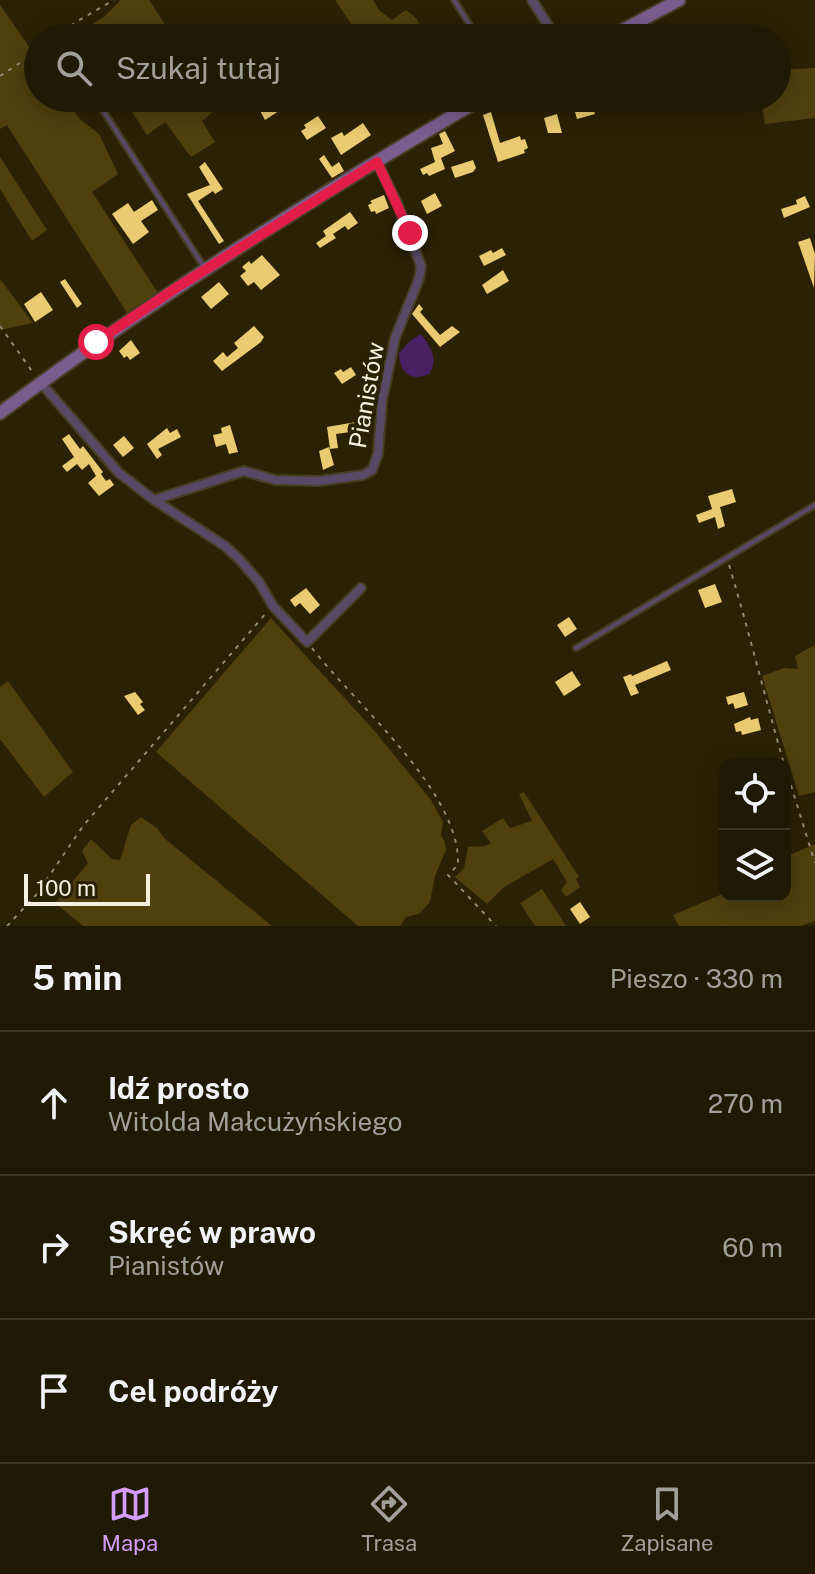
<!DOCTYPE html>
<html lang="pl">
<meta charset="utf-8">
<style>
body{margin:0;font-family:"Public Sans",sans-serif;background:#2d2612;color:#f1f3f6}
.controls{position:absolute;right:24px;bottom:24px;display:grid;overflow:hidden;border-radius:16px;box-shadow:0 4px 20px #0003}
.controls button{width:72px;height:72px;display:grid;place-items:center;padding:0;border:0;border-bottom:2px solid #3d3825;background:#201903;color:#f1f3f6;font:40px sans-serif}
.scale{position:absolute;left:24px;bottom:20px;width:126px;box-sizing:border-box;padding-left:8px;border:4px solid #f5efde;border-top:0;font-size:22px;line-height:28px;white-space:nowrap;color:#f5efde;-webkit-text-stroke:6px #2b2104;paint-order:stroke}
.stop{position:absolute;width:24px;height:24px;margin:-18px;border:6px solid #e11d48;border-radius:50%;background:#fff}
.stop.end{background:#e11d48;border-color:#fff;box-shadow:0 2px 8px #0008}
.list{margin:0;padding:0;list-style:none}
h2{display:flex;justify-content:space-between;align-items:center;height:104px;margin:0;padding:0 32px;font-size:34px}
h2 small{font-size:26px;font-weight:400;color:#a2a09a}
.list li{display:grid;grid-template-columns:52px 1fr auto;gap:24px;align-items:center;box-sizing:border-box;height:144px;padding:0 32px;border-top:2px solid #3d3825}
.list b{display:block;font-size:30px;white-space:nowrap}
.list p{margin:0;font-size:26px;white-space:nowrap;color:#a2a09a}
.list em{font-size:26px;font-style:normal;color:#a2a09a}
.icon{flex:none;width:44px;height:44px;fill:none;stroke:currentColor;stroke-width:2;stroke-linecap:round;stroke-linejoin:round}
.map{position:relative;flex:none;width:815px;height:926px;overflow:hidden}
.search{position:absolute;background:#201903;box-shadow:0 4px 20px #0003;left:24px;right:24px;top:24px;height:88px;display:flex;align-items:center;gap:20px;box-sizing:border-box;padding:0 28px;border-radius:44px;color:#a2a09a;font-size:30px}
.sheet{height:536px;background:#201903}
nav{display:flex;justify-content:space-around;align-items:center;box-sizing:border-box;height:112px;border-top:2px solid #3d3825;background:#201903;font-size:22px;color:#a2a09a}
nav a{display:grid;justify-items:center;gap:4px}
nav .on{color:#d49cfc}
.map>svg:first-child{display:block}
.green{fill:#4f400e}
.water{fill:#492063}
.building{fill:#ebcb71}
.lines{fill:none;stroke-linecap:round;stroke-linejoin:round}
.lane-casing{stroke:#473e23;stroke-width:8}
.street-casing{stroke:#473e23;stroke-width:12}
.secondary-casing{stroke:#473e23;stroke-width:16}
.path{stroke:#928a73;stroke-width:2;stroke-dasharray:4 6;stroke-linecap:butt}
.lane{stroke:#5a4966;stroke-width:4}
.street{stroke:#5a4966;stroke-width:8}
.secondary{stroke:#795d8d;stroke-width:12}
.route{stroke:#e11d48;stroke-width:10}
.labels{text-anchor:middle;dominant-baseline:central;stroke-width:8;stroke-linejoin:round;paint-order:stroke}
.street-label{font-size:24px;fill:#f5efde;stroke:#2b2104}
</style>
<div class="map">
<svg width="815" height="926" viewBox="0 0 815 926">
<rect width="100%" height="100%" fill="#2b2104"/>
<path class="green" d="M 121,0 L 149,0 L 174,38 L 83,38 L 79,32 L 104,17 Z
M 335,0 L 373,0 L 379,10 L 392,20 L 406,10 L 415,17 L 429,38 L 411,38 C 397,22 392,46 368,33 L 360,37 Z
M 0,5 L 38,59 L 38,98 L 65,98 L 80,119 L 99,134 L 118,174 L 92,192 L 158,293 L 127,313 L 7,125 L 0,129 Z
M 777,65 L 793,69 L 815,68 L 815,118 L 765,124 L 761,98 L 777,98 Z
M 123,98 L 213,98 L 219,107 L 202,121 L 215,142 L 191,157 L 165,122 L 147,135 Z
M 0,157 L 47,230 L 32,241 L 0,189 Z
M 0,279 L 33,323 L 0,330 Z
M 271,618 L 372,728 L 431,800 L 443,822 L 441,835 L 445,842 L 446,850 L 435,876 L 430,902 L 419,914 L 406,917 L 400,926 L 358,926 L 156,752 Z
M 815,645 L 815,792 L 799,796 L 762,676 L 784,668 L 798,669 L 795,656 Z
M 8,681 L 73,772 L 44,797 L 0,739 L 0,687 Z
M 524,792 L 579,877 L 576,879 L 580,887 L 566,897 L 561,890 L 567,882 L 553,859 L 504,887 L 487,904 L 455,877 L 464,868 L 468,847 L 485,846 L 491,843 L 482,831 L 503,818 L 510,828 L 532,821 L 519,794 Z
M 141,817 L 158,829 L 164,838 L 272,926 L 83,926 L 55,903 L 88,863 L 82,851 L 91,839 L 112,859 L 120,860 L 131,825 Z
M 815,844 L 815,921 L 801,926 L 679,926 L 673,915 L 725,893 L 725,896 L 785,896 L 785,857 Z
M 542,889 L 566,926 L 535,926 L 520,903 Z"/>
<path class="water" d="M 421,334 C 430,346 439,360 429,374 C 411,382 399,373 399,353 L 411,340 Z"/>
<path class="building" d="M 571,98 L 578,98 L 580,105 L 591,102 L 595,114 L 577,119 Z
M 273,100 L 279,111 L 265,120 L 259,109 Z
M 491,112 L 500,143 L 520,136 L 521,140 L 525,139 L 528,148 L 524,150 L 525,153 L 498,162 L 483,115 Z
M 557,114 L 562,133 L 548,133 L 544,118 Z
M 318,116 L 326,128 L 307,140 L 301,131 L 306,128 L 304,125 Z
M 363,123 L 371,135 L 341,155 L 331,138 L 342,132 L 344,136 Z
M 445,131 L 455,151 L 441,158 L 445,169 L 429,176 L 427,173 L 423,175 L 420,169 L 435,162 L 431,148 L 443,144 L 439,134 Z
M 324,155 L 332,167 L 339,162 L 344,171 L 332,178 L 319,159 Z
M 473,160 L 476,168 L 473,172 L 455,178 L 451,167 Z
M 205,162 L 223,189 L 215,194 L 213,191 L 198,201 L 224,241 L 219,244 L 187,194 L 210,185 L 199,167 Z
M 435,193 L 442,206 L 427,214 L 421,201 Z
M 384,195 L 389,208 L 376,214 L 375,211 L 371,212 L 368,205 L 372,203 L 370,201 Z
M 805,196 L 810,207 L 784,218 L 781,209 L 797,204 L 796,200 Z
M 152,200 L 158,210 L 141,221 L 149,232 L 133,244 L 112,214 L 128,203 L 134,212 Z
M 350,212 L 358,223 L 348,230 L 345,226 L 333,234 L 336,238 L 320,248 L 316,243 L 326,236 L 323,231 Z
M 810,238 L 815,254 L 814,288 L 798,242 Z
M 502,248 L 506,255 L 484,266 L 479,256 L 491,250 L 493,253 Z
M 262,255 L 280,275 L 261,290 L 254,282 L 248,286 L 240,276 L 246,271 L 242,267 L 249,261 L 251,264 Z
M 503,270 L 509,281 L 487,294 L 482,285 Z
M 65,279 L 82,304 L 77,308 L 60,282 Z
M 219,282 L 229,294 L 211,309 L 201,297 Z
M 41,292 L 53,310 L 35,322 L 24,304 Z
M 419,304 L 423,309 L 420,312 L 440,335 L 452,326 L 460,332 L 440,347 L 412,314 Z
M 254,326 L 264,337 L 261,342 L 222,371 L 213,361 L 223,352 L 227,357 L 238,348 L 234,343 Z
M 131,340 L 140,353 L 130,360 L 127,356 L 124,358 L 119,351 Z
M 351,367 L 356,375 L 342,384 L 334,373 L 341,369 L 343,372 Z
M 356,422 L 357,431 L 336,434 L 338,448 L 330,449 L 327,427 Z
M 230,425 L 238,452 L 229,454 L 226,444 L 216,447 L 213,435 L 222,433 L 221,428 Z
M 167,428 L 170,433 L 177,429 L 181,437 L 158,449 L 162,455 L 157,459 L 147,444 Z
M 69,434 L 80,449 L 83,446 L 103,472 L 101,474 L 106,481 L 110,479 L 114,485 L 99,496 L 88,483 L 96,476 L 89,464 L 82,470 L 77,464 L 67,472 L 62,466 L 74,457 L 62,439 Z
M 124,436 L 134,448 L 123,457 L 113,445 Z
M 329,447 L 334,465 L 323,470 L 319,451 Z
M 732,489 L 736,502 L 720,507 L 725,526 L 718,529 L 715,517 L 699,523 L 696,515 L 712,509 L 708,496 Z
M 715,584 L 722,602 L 705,608 L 698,590 Z
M 306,588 L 320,605 L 310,614 L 300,603 L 295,607 L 290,600 Z
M 569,617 L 577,629 L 565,637 L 557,625 Z
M 667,661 L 671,670 L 635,685 L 639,693 L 631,696 L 623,677 L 631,674 L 632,676 Z
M 572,671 L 581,685 L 564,696 L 555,682 Z
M 135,692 L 143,702 L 140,704 L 145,710 L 138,715 L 124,696 Z
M 744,692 L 748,705 L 735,709 L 733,703 L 728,705 L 726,697 Z
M 750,717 L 751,720 L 758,718 L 761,730 L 742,735 L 741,731 L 736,732 L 734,724 Z
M 580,902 L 590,917 L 580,924 L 570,909 Z"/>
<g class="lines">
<defs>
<path id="lane" d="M 454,0 L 478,38
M 95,98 L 204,267
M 576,648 L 815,505"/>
<path id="street" d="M 532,0 L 556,38
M 41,383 L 119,473 L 154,500 L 225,546 L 240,560 L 259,582 L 273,606 L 307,642 L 361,588
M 154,500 L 244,471 L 275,480 L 319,481 L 363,475 L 372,470 L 378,454 L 382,401 L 395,338 L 419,279 L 421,266 L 398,205 L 377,162"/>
<path id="secondary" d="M 608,38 L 679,0
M 0,413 C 154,298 317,195 483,98"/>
</defs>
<use href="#lane" class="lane-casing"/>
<use href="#street" class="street-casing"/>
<use href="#secondary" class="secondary-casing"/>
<path class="path" d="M 55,38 L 76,22 L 114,0
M 0,76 L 38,51
M 0,326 L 34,374
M 729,565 C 749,631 765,698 784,764
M 312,648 C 355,704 461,792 458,865 L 448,875 L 496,926
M 785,766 L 815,863
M 7,926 L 37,894 L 83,826 L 267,612"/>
<use href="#lane" class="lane"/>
<use href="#street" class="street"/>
<use href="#secondary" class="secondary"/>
</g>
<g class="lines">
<path class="route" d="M 96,342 L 176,288 L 377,162 L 410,233"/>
</g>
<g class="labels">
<g class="street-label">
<text transform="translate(366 395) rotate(-80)">Pianistów</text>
</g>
</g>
</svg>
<div class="controls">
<button><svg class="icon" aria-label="locate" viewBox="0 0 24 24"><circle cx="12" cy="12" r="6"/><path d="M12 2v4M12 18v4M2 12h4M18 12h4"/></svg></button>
<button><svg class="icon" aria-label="layers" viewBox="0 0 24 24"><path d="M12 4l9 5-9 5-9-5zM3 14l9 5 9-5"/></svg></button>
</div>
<div class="scale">100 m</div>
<div class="stop" style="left:96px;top:342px"></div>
<div class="stop end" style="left:410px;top:233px"></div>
<div class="search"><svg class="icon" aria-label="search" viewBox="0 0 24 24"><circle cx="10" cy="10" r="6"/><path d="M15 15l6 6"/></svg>Szukaj tutaj</div>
</div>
<section class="sheet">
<h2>5 min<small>Pieszo · 330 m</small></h2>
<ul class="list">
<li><svg class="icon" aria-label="ahead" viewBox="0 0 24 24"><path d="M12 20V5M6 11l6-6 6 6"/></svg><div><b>Idź prosto</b><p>Witolda Małcużyńskiego</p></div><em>270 m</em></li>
<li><svg class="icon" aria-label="right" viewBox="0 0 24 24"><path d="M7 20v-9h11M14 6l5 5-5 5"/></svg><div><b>Skręć w prawo</b><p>Pianistów</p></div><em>60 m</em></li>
<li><svg class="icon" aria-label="arrive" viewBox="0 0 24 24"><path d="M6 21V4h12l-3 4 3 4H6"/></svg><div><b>Cel podróży</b></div></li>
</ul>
</section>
<nav>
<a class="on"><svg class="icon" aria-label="map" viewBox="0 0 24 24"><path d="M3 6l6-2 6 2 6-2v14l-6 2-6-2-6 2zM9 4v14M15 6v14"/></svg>Mapa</a>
<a><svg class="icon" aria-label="directions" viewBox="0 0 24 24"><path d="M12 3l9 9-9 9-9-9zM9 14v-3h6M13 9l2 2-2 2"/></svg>Trasa</a>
<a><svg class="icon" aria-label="saved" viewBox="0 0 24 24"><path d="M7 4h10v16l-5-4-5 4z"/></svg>Zapisane</a>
</nav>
